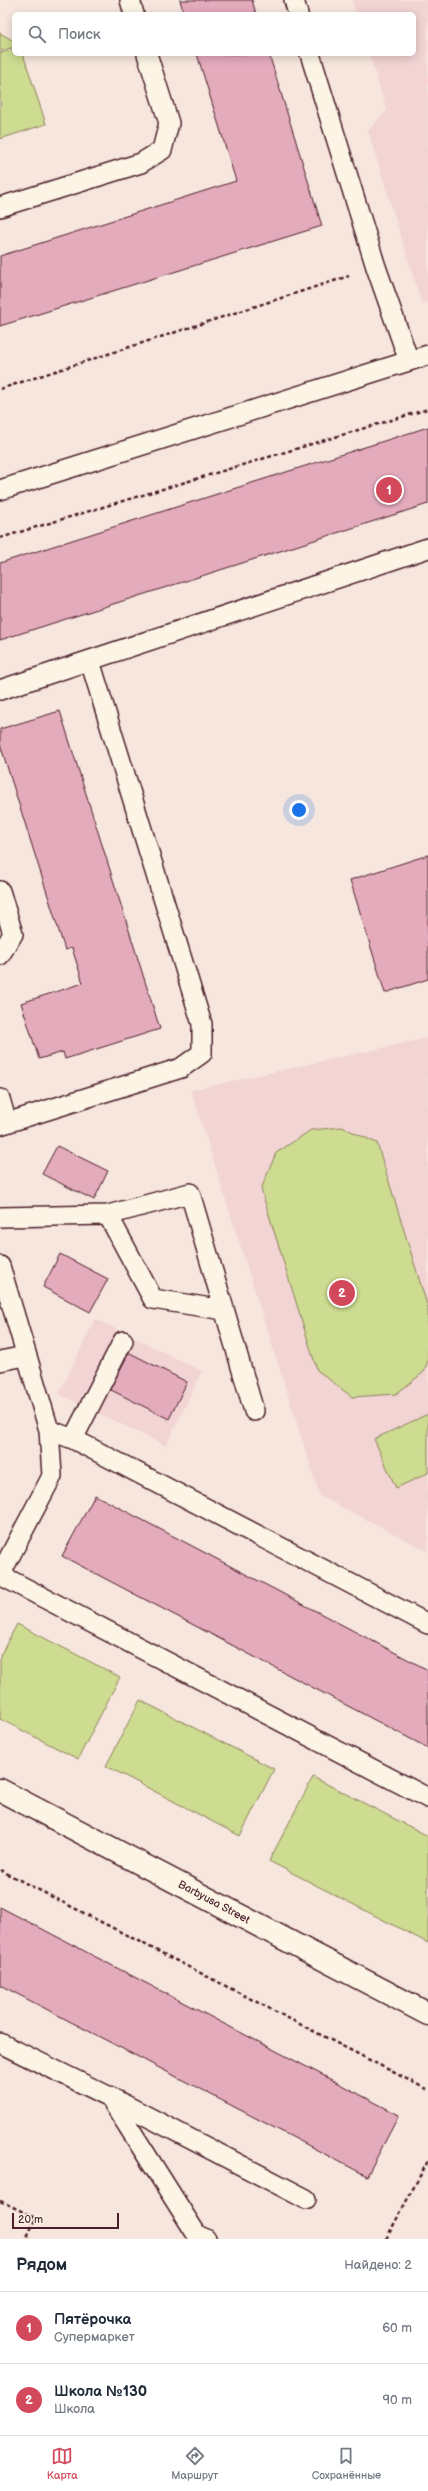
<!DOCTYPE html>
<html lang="ru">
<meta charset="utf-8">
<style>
body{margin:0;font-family:"Balsamiq Sans",sans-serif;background:#f2f2f3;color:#1f2937}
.scale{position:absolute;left:12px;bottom:10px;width:107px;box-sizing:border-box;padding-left:4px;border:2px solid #4a1f2b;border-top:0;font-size:11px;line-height:14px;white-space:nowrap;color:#4a1f2b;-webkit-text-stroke:3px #fcf5e5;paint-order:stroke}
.you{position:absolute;left:299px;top:810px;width:14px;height:14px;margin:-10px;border:3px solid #fff;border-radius:50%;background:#1a73e8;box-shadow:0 0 0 6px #1a73e833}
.badge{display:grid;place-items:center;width:26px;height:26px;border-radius:50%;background:#d1495b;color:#fff;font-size:13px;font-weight:700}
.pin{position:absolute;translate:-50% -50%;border:2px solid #fff;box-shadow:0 1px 4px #0006}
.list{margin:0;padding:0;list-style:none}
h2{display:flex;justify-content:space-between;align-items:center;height:52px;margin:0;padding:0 16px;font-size:17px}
h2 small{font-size:13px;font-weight:400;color:#747a83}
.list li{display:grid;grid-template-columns:26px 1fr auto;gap:12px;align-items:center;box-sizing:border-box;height:72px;padding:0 16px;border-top:1px solid #e0e1e3}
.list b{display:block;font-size:15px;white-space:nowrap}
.list p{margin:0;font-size:13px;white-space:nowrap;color:#747a83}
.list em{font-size:13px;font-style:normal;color:#747a83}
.icon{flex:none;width:22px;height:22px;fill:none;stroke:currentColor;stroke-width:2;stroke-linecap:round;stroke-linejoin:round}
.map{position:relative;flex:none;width:428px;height:2239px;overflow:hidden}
.search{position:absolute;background:#fff;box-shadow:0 2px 10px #0003;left:12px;right:12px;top:12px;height:44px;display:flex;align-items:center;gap:10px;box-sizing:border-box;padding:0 14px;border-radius:6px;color:#747a83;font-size:15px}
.sheet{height:196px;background:#fff}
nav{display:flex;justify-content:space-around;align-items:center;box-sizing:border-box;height:56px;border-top:1px solid #e0e1e3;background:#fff;font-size:11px;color:#747a83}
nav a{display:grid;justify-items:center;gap:2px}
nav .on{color:#d1495b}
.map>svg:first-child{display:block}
.built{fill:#f1d4d3}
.green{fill:#cddc90;stroke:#8c7e5e}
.building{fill:#e4abbd;stroke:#4a1f2b}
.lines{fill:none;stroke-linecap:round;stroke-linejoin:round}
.lane-casing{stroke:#4a1f2b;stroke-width:22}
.secondary-casing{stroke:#4a1f2b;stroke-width:25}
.path{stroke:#4a1f2b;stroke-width:2.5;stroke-dasharray:4 3;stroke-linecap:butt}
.lane{stroke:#fcf5e5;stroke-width:19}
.secondary{stroke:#fcf5e5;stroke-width:22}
.labels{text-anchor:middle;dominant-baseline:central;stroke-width:3;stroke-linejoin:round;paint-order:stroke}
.street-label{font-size:11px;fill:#4a1f2b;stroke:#fcf5e5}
</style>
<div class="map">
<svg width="428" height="2239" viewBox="0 0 428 2239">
<rect width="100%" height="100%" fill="#f7e6dd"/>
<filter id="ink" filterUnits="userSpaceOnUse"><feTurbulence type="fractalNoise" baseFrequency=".025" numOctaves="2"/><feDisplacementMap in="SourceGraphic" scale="8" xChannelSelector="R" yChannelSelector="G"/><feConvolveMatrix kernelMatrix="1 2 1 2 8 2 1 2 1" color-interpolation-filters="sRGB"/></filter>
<g filter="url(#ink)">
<path class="built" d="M 352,0 L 428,0 L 428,302 L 422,304 L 368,131 L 387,110 L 369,54 L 414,54 L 414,14 L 356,14 Z
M 428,1038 L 428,1551 L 320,1496 L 191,1090 Z
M 95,1319 L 202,1371 L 166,1446 L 59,1394 Z"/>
<path class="green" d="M 0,33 L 14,41 L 14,47 L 0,51 Z
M 14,49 L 14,54 L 23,54 L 46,124 L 0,139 L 0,53 Z
M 342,1127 L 377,1143 L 428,1308 L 428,1360 L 424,1372 L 396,1394 L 352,1397 L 317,1370 L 261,1189 L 276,1153 L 311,1130 Z
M 428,1414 L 428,1473 L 396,1488 L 374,1439 Z
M 17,1624 L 120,1677 L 78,1759 L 0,1719 L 0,1656 Z
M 140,1700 L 274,1769 L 240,1836 L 106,1766 Z
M 313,1777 L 428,1836 L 428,1943 L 269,1861 Z"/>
<path class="building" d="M 180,0 L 252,0 L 256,14 L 184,14 Z
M 197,54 L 269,54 L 322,226 L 0,326 L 0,256 L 236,181 Z
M 428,427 L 428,504 L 0,640 L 0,563 Z
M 60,711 L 160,1029 L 65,1059 L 63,1052 L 39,1059 L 21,1003 L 83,983 L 72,948 L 65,950 L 0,744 L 0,729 Z
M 428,855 L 428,979 L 385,993 L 350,880 Z
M 57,1146 L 108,1171 L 94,1200 L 42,1174 Z
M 60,1254 L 108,1279 L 90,1312 L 43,1287 Z
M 128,1352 L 187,1382 L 169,1419 L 109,1389 Z
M 95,1495 L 428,1670 L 428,1748 L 62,1556 Z
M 0,1907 L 399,2115 L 367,2176 L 0,1985 Z"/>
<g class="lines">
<defs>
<path id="lane" d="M 130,0 L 134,14
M 294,0 L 298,14
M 310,54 L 376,267 L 409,361
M 0,207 L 141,163 L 162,150 L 169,123 L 147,54
M 0,490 L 428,355
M 0,690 L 428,548
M 0,891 L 13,934 L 0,955
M 0,1099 L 7,1123
M 0,1125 L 181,1068 L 202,1053 L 202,1024 L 90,661
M 108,1215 L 153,1299 L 224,1310
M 0,1217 L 108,1215 L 190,1193 L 254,1411
M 0,1266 L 49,1430 L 52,1476 L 0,1575
M 0,1361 L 25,1356
M 49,1430 L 73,1439 L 428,1624
M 73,1439 L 123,1341
M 0,1575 L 428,1798
M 0,2043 L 108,2096 L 306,2199
M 109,2096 L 197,2235 L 206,2239"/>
<path id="secondary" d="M 0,1790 L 428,2014"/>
</defs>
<use href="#lane" class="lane-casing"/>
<use href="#secondary" class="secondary-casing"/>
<path class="path" d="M 0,389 L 349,276
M 0,538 L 428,409
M 0,1870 L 428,2090
M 0,2201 L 36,2218 L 26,2239
M 386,2239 L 428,2161"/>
<use href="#lane" class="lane"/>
<use href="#secondary" class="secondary"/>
</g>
</g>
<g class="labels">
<g class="street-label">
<text transform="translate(214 1902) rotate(28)">Barbyusa Street</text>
</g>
</g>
</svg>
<div class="scale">20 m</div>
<div class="you"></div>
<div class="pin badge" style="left:389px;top:490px">1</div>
<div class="pin badge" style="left:342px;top:1293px">2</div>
<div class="search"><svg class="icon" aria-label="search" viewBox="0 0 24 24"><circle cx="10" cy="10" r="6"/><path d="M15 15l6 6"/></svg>Поиск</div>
</div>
<section class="sheet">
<h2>Рядом<small>Найдено: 2</small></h2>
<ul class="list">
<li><span class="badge">1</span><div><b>Пятёрочка</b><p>Супермаркет</p></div><em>60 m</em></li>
<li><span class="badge">2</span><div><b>Школа №130</b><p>Школа</p></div><em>90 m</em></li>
</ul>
</section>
<nav>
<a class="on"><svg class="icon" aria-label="map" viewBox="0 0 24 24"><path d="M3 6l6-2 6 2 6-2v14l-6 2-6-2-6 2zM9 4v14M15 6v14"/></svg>Карта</a>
<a><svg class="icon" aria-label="directions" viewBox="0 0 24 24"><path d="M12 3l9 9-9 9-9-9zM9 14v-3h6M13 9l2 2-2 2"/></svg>Маршрут</a>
<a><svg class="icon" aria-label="saved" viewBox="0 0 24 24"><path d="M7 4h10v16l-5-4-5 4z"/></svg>Сохранённые</a>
</nav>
